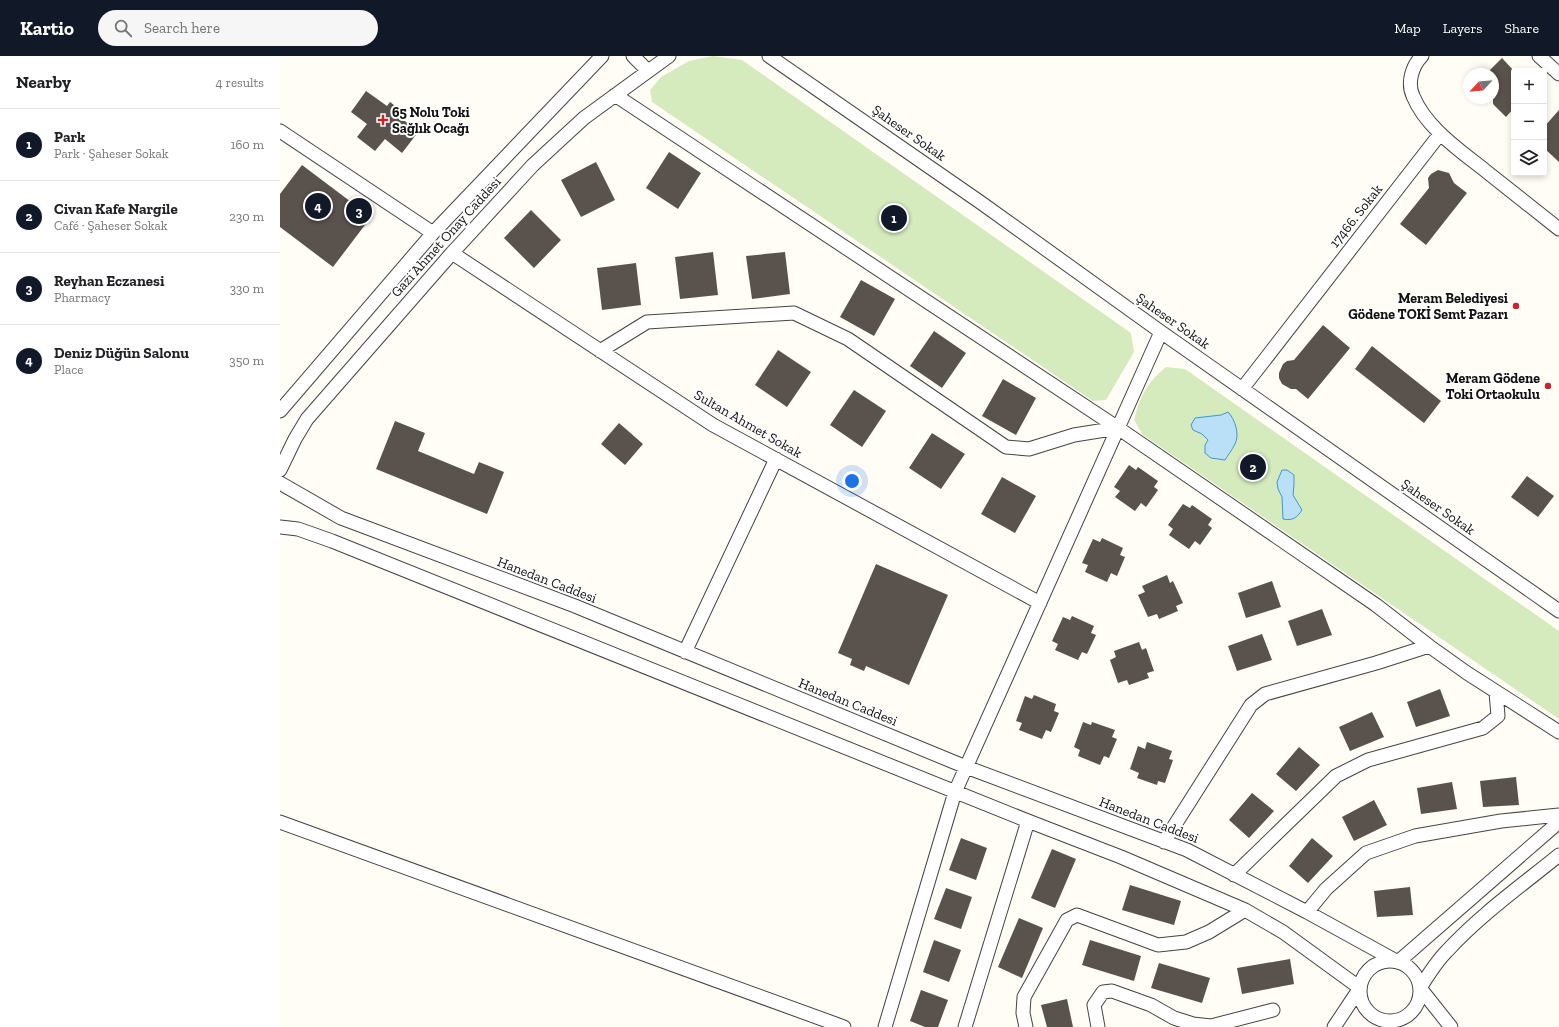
<!DOCTYPE html>
<meta charset="utf-8">
<style>
body{margin:0;font-family:"Zilla Slab",serif;background:#f6f6f6;color:#202124}
.controls{position:absolute;right:12px;top:12px;display:grid;overflow:hidden;border-radius:4px;box-shadow:0 2px 6px #0003}
.controls button{width:36px;height:36px;display:grid;place-items:center;padding:0;border:0;border-bottom:1px solid #e0e0e0;background:#fff;color:#202124;font:20px sans-serif}
.compass{position:absolute;left:1183px;top:12px;width:36px;height:36px;border-radius:50%;background:#fff;box-shadow:0 2px 6px #0003;rotate:244deg}
.you{position:absolute;left:572px;top:425px;width:14px;height:14px;margin:-10px;border:3px solid #fff;border-radius:50%;background:#1a73e8;box-shadow:0 0 0 6px #1a73e833}
.badge{display:grid;place-items:center;width:26px;height:26px;border-radius:50%;background:#111827;color:#fff;font-size:13px;font-weight:700}
.pin{position:absolute;translate:-50% -50%;border:2px solid #fff;box-shadow:0 1px 4px #0006}
.list{margin:0;padding:0;list-style:none}
h2{display:flex;justify-content:space-between;align-items:center;height:52px;margin:0;padding:0 16px;font-size:17px}
h2 small{font-size:13px;font-weight:400;color:#757577}
.list li{display:grid;grid-template-columns:26px 1fr auto;gap:12px;align-items:center;box-sizing:border-box;height:72px;padding:0 16px;border-top:1px solid #e0e0e0}
.list b{display:block;font-size:15px;white-space:nowrap}
.list p{margin:0;font-size:13px;white-space:nowrap;color:#757577}
.list em{font-size:13px;font-style:normal;color:#757577}
.icon{flex:none;width:22px;height:22px;fill:none;stroke:currentColor;stroke-width:2;stroke-linecap:round;stroke-linejoin:round}
.map{position:relative;flex:none;width:1279px;height:971px;overflow:hidden}
header{display:flex;align-items:center;gap:24px;box-sizing:border-box;height:56px;padding:0 20px;background:#111827;color:#fff}
header strong{font-size:19px}
nav{display:flex;gap:22px;margin-inline-start:auto;font-size:14px}
.search{width:280px;height:36px;background:#f6f6f6;display:flex;align-items:center;gap:10px;box-sizing:border-box;padding:0 14px;border-radius:22px;color:#757577;font-size:15px}
main{display:flex}
aside{flex:1;background:#fff}
.map>svg:first-child{display:block}
.green{fill:#d5ebbd}
.water{fill:#b9e0f7;stroke:#3f96cf}
.building{fill:#5a524d}
.lines{fill:none;stroke-linecap:round;stroke-linejoin:round}
.minor-casing{stroke:#444;stroke-width:15}
.minor{stroke:#fff;stroke-width:13}
.poi-dot{fill:#c4262e;stroke:#fff;stroke-width:1.5}
.labels{text-anchor:middle;dominant-baseline:central;stroke-width:4;stroke-linejoin:round;paint-order:stroke}
.poi-label{font-size:14px;font-weight:bold;fill:#111;stroke:#fff;text-anchor:end}
.street-label{font-size:14px;fill:#111;stroke:#fff}
</style>
<header>
<strong>Kartio</strong>
<div class="search"><svg class="icon" aria-label="search" viewBox="0 0 24 24"><circle cx="10" cy="10" r="6"/><path d="M15 15l6 6"/></svg>Search here</div>
<nav><a>Map</a><a>Layers</a><a>Share</a></nav>
</header>
<main>
<aside>
<h2>Nearby<small>4 results</small></h2>
<ul class="list">
<li><span class="badge">1</span><div><b>Park</b><p>Park · Şaheser Sokak</p></div><em>160 m</em></li>
<li><span class="badge">2</span><div><b>Civan Kafe Nargile</b><p>Café · Şaheser Sokak</p></div><em>230 m</em></li>
<li><span class="badge">3</span><div><b>Reyhan Eczanesi</b><p>Pharmacy</p></div><em>330 m</em></li>
<li><span class="badge">4</span><div><b>Deniz Düğün Salonu</b><p>Place</p></div><em>350 m</em></li>
</ul>
</aside>
<div class="map">
<svg width="1279" height="971" viewBox="0 0 1279 971">
<rect width="100%" height="100%" fill="#fffdf5"/>
<path class="green" d="M 433,0 L 462,4 L 851,277 L 854,296 L 826,344 L 813,345 L 372,46 L 370,34 L 381,21 L 409,5 Z
M 886,311 L 905,313 L 1279,575 L 1279,663 L 863,379 L 854,364 C 859,342 868,325 886,311 Z"/>
<path class="water" d="M 948,356 C 955,363 960,379 955,388 C 952,394 948,399 945,404 L 931,402 L 925,397 L 925,389 L 928,384 L 922,378 L 913,374 L 911,369 L 915,362 L 941,359 Z
M 1002,414 L 1007,414 L 1014,419 L 1014,429 L 1013,439 L 1022,454 C 1017,462 1012,465 1003,463 L 1002,441 L 998,433 L 997,426 Z"/>
<path class="building" d="M 1222,2 L 1234,15 L 1234,52 L 1226,61 L 1213,48 L 1213,18 L 1206,18 Z
M 86,35 L 107,50 L 110,46 L 123,56 L 119,61 L 139,75 L 122,97 L 105,83 L 95,95 L 77,81 L 87,68 L 71,56 Z
M 1279,54 L 1279,106 L 1264,92 L 1264,71 Z
M 389,96 L 421,117 L 398,153 L 366,132 Z
M 316,106 L 335,144 L 301,161 L 281,124 Z
M 22,109 L 91,161 L 53,211 L 0,171 L 0,138 Z
M 1158,114 L 1169,117 L 1174,127 L 1187,137 L 1146,189 L 1120,168 L 1149,132 L 1148,122 L 1151,118 Z
M 251,154 L 281,184 L 254,212 L 224,182 Z
M 433,196 L 438,239 L 400,243 L 395,201 Z
M 505,196 L 510,238 L 472,243 L 466,200 Z
M 356,207 L 361,249 L 322,254 L 317,212 Z
M 581,224 L 615,243 L 594,280 L 560,261 Z
M 1043,269 L 1070,292 L 1028,343 L 1016,333 L 1011,333 L 1002,328 L 999,322 L 999,317 L 1003,308 L 1007,305 L 1014,304 Z
M 654,275 L 686,297 L 662,332 L 630,310 Z
M 1092,290 L 1161,345 L 1144,367 L 1075,313 Z
M 498,294 L 531,316 L 507,351 L 475,329 Z
M 723,323 L 756,342 L 736,379 L 702,360 Z
M 574,334 L 606,355 L 582,391 L 550,369 Z
M 115,365 L 145,377 L 138,395 L 194,418 L 199,406 L 224,416 L 207,458 L 96,413 Z
M 339,367 L 363,388 L 345,409 L 321,388 Z
M 652,377 L 685,398 L 661,433 L 629,412 Z
M962 412a11 11 0 1 1 22 0a11 11 0 1 1-22 0Z
M 849,409 L 856,414 L 858,411 L 878,425 L 874,431 L 878,434 L 866,451 L 861,447 L 855,455 L 835,441 L 840,435 L 834,431 Z
M 1247,420 L 1274,440 L 1258,461 L 1231,441 Z
M 722,421 L 756,440 L 735,477 L 701,458 Z
M 903,448 L 910,452 L 912,449 L 932,463 L 928,469 L 932,472 L 920,489 L 915,485 L 909,493 L 889,479 L 893,473 L 888,469 Z
M 822,482 L 843,492 L 840,499 L 845,501 L 837,520 L 831,517 L 827,526 L 805,516 L 808,509 L 802,507 L 813,483 L 820,486 Z
M 596,508 L 668,539 L 629,629 L 586,610 L 584,615 L 570,609 L 572,603 L 558,597 Z
M 887,519 L 890,527 L 893,525 L 903,547 L 896,550 L 898,555 L 879,563 L 877,558 L 868,561 L 858,539 L 865,536 L 862,530 Z
M 992,525 L 1001,551 L 966,562 L 958,537 Z
M 1042,553 L 1052,579 L 1017,590 L 1008,565 Z
M 792,560 L 814,570 L 811,577 L 816,579 L 807,598 L 802,596 L 798,604 L 775,594 L 778,588 L 772,585 L 783,561 L 790,564 Z
M 982,578 L 992,604 L 957,615 L 948,590 Z
M 859,586 L 862,594 L 866,592 L 874,615 L 867,617 L 869,622 L 849,629 L 847,624 L 838,627 L 830,604 L 836,601 L 834,595 Z
M 1160,633 L 1170,660 L 1136,671 L 1127,646 Z
M 754,639 L 776,648 L 774,655 L 779,657 L 771,676 L 766,674 L 762,683 L 739,674 L 742,667 L 736,665 L 745,640 L 752,643 Z
M 1092,656 L 1104,681 L 1070,695 L 1059,671 Z
M 803,666 L 811,669 L 812,666 L 835,674 L 832,681 L 837,683 L 829,702 L 824,700 L 820,709 L 798,700 L 800,694 L 794,691 Z
M 867,686 L 892,695 L 889,703 L 893,704 L 885,727 L 878,725 L 877,729 L 857,722 L 859,717 L 850,713 L 858,690 L 865,693 Z
M 1019,691 L 1040,709 L 1016,735 L 996,718 Z
M 1236,721 L 1239,749 L 1203,751 L 1200,725 Z
M 1172,726 L 1177,753 L 1141,758 L 1137,732 Z
M 972,737 L 994,755 L 969,782 L 949,764 Z
M 1094,744 L 1107,769 L 1074,785 L 1062,761 Z
M 681,782 L 707,792 L 696,824 L 669,814 Z
M 1032,782 L 1053,800 L 1028,827 L 1009,810 Z
M 772,793 L 796,803 L 775,852 L 751,842 Z
M 850,829 L 901,845 L 894,869 L 842,854 Z
M 1130,831 L 1133,859 L 1097,861 L 1094,835 Z
M 666,832 L 692,841 L 681,873 L 654,863 Z
M 739,862 L 763,872 L 742,922 L 718,911 Z
M 654,884 L 681,894 L 669,926 L 643,916 Z
M 810,884 L 861,900 L 854,925 L 802,909 Z
M 1010,903 L 1014,928 L 962,938 L 957,912 Z
M 879,907 L 930,922 L 922,947 L 871,932 Z
M 641,934 L 668,944 L 658,971 L 645,971 L 630,965 Z
M 787,943 L 793,971 L 767,971 L 761,949 Z"/>
<g class="lines">
<defs>
<path id="minor" d="M 353,0 L 368,15
M 489,0 L 700,146 L 881,276 L 1279,555
M 1142,0 C 1132,10 1127,27 1133,40 C 1146,72 1181,95 1207,116 C 1231,135 1255,154 1279,173
M 1259,0 L 1279,18
M 335,39 L 838,372 L 1096,549 L 1149,590 L 1187,617 L 1279,676
M 0,75 L 153,177
M 172,197 L 433,369 L 760,547
M 320,295 L 367,266 L 514,257 L 568,283 L 726,391 L 749,393 L 794,379 L 838,372
M 962,333 L 1160,78
M 0,355 L 153,177 L 322,0
M 0,414 L 15,383 L 27,363 L 172,197 L 253,109 L 304,62 L 389,0
M 0,427 L 61,462 L 295,550 L 686,711 L 907,794 L 1027,856 L 1118,906
M 0,471 L 18,473 L 52,485 L 748,765 L 841,801 L 965,854 L 1003,876 L 1080,932
M 405,596 L 496,403
M 0,766 L 564,971
M 884,786 L 971,649 L 985,638 L 1096,607 L 1149,590
M 954,819 L 1056,720 L 1088,704 L 1203,672 L 1218,660 L 1216,636
M 1027,856 L 1046,833 L 1086,797 L 1135,780 L 1221,765 L 1279,759
M1080 935a30 30 0 1 1 60 0a30 30 0 1 1-60 0Z
M 1118,906 L 1279,766
M 1140,932 C 1148,919 1156,906 1167,895 C 1200,859 1241,830 1279,799
M 1140,932 L 1171,971
M 605,971 L 675,736 L 881,276
M 685,971 L 748,765
M 746,971 L 743,957 L 744,941 L 787,864 L 797,859 L 878,889 L 906,886 L 929,876 L 965,854
M 818,971 L 814,949 L 823,936 L 832,935 L 871,949 L 894,962 L 913,968 L 931,970 L 993,954
M 1054,971 L 1080,932"/>
</defs>
<use href="#minor" class="minor-casing"/>
<use href="#minor" class="minor"/>
</g>
<g class="poi-dot">
<path d="M101 58h4v4h4v4h-4v4h-4v-4h-4v-4h4z"/>
<circle cx="1236" cy="250" r="4"/>
<circle cx="1268" cy="330" r="4"/>
</g>
<g class="labels">
<g class="poi-label">
<text x="112" y="56" text-anchor="start">65 Nolu Toki<tspan x="112" dy="16">Sağlık Ocağı</tspan></text>
<text x="1228" y="242">Meram Belediyesi<tspan x="1228" dy="16">Gödene TOKİ Semt Pazarı</tspan></text>
<text x="1260" y="322">Meram Gödene<tspan x="1260" dy="16">Toki Ortaokulu</tspan></text>
</g>
<g class="street-label">
<text transform="translate(629 77) rotate(35)">Şaheser Sokak</text>
<text transform="translate(1076 160) rotate(-52)">17466. Sokak</text>
<text transform="translate(166 181) rotate(-48)">Gazi Ahmet Onay Caddesi</text>
<text transform="translate(893 265) rotate(35)">Şaheser Sokak</text>
<text transform="translate(468 368) rotate(30)">Sultan Ahmet Sokak</text>
<text transform="translate(1158 451) rotate(35)">Şaheser Sokak</text>
<text transform="translate(267 524) rotate(21)">Hanedan Caddesi</text>
<text transform="translate(568 646) rotate(22)">Hanedan Caddesi</text>
<text transform="translate(869 764) rotate(21)">Hanedan Caddesi</text>
</g>
</g>
</svg>
<div class="controls">
<button>+</button>
<button>−</button>
<button><svg class="icon" aria-label="layers" viewBox="0 0 24 24"><path d="M12 4l9 5-9 5-9-5zM3 14l9 5 9-5"/></svg></button>
</div>
<svg class="compass" viewBox="-18 -18 36 36"><path d="M0-13l5 13h-10z" fill="#e53935"/><path d="M0 13l5-13h-10z" fill="#757577"/></svg>
<div class="you"></div>
<div class="pin badge" style="left:614px;top:162px">1</div>
<div class="pin badge" style="left:973px;top:411px">2</div>
<div class="pin badge" style="left:79px;top:155px">3</div>
<div class="pin badge" style="left:38px;top:150px">4</div>
</div>
</main>
